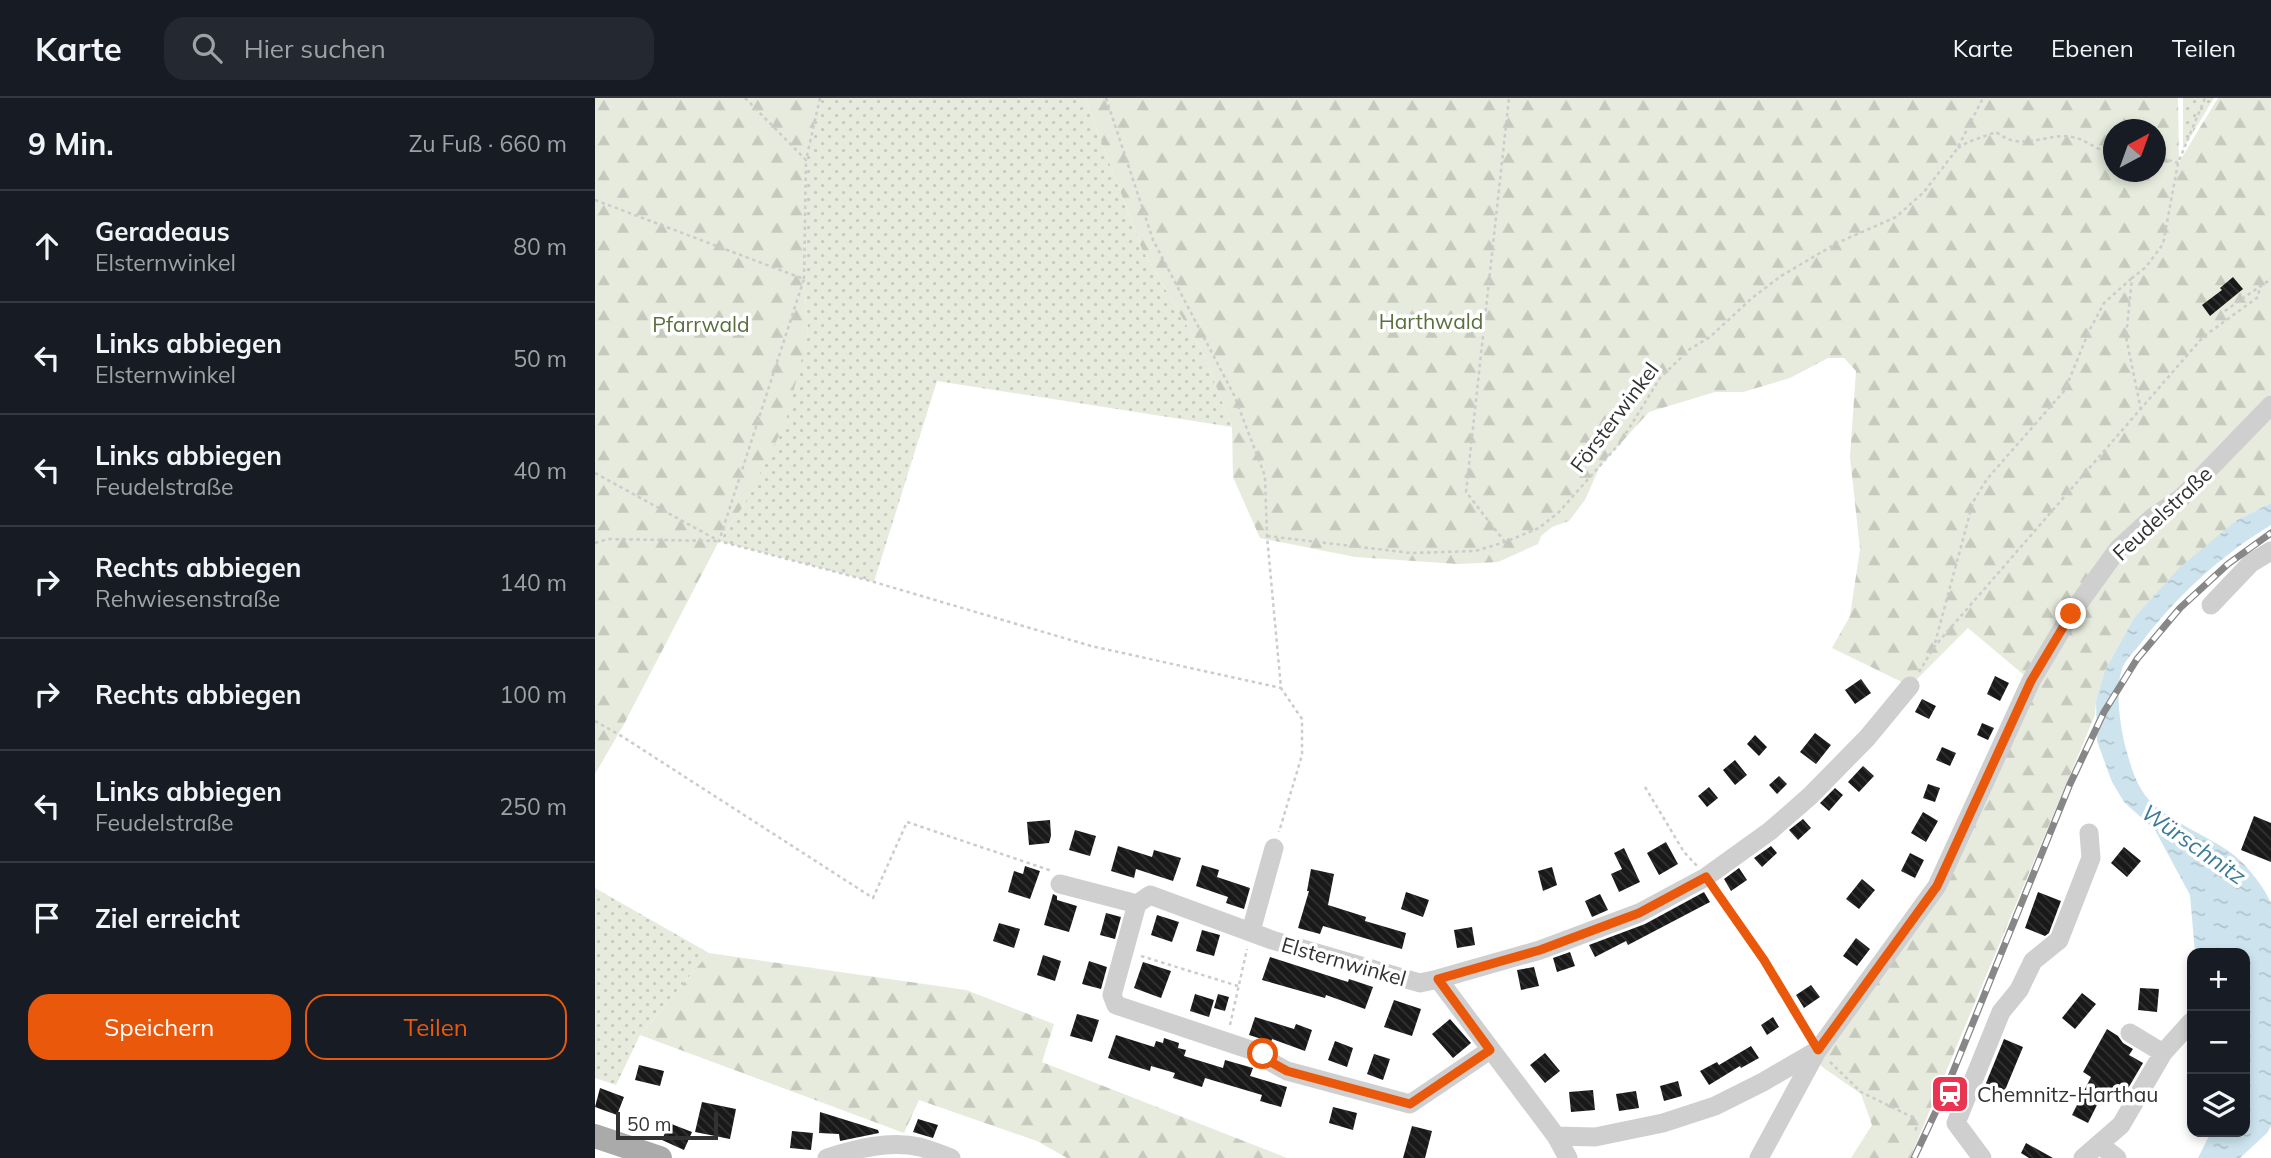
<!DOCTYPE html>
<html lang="de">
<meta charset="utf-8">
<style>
body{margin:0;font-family:Mulish,sans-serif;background:#242831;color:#f1f3f6}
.controls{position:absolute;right:21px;bottom:21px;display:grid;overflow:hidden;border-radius:14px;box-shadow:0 4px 10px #0003}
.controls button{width:63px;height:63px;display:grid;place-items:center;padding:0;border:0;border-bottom:2px solid #363941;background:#171b24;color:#f1f3f6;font:35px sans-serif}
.compass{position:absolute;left:1508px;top:21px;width:63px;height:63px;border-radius:50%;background:#171b24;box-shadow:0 4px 10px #0003;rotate:41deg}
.scale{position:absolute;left:21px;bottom:18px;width:102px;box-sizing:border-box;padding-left:7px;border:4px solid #323232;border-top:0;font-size:19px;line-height:24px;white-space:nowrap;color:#323232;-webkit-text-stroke:5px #fff;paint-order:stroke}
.stop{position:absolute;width:21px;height:21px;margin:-16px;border:5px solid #ea580c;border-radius:50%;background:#fff}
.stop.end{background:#ea580c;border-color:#fff;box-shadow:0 2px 7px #0008}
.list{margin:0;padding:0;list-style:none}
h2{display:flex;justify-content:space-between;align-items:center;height:91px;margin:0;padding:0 28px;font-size:30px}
h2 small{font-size:23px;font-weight:400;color:#9ea1a6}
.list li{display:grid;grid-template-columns:46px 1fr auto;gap:21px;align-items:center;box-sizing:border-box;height:112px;padding:0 28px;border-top:2px solid #363941}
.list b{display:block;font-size:26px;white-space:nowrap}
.list p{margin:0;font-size:23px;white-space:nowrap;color:#9ea1a6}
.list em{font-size:23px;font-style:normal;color:#9ea1a6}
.actions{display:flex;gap:14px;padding:21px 28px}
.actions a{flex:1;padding:16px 0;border:2px solid #ea580c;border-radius:21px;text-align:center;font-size:24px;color:#ea580c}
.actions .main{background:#ea580c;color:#fff}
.icon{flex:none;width:38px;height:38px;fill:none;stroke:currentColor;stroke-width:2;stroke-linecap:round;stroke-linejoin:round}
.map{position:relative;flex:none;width:1676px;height:1060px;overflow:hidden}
header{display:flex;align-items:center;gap:42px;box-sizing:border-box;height:98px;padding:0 35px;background:#171b24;border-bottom:2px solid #363941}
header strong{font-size:33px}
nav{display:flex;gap:38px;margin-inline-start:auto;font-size:24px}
.search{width:490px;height:63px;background:#242831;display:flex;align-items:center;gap:18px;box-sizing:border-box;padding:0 24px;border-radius:21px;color:#9ea1a6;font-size:26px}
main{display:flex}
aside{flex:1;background:#171b24}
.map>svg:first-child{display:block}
.grass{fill:url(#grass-dots)}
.forest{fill:url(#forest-firs);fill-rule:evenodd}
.water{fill:url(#water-ripples)}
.building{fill:url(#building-back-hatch)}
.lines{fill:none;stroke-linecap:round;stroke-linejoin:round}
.path{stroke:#ccc;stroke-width:2.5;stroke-dasharray:3.5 3.5;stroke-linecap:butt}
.minor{stroke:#cfcfcf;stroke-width:19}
.major{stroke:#aaa;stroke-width:24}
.rail-casing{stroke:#878787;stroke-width:7}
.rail{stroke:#fff;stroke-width:4.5;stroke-dasharray:13;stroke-linecap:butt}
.route{stroke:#ea580c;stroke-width:9}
.labels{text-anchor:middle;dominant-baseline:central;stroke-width:7;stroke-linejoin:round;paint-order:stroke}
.park-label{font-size:21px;fill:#596f3d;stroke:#fff}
.street-label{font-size:21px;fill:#323232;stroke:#fff}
.poi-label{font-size:21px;fill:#323232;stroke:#fff;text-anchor:start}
.water-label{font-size:23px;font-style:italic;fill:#3d7c97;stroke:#fff}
</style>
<header>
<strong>Karte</strong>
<div class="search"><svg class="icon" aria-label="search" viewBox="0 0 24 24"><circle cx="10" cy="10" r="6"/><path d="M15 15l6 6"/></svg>Hier suchen</div>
<nav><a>Karte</a><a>Ebenen</a><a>Teilen</a></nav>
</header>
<main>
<aside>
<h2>9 Min.<small>Zu Fuß · 660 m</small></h2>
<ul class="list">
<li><svg class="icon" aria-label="ahead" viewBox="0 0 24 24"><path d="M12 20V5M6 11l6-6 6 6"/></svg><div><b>Geradeaus</b><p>Elsternwinkel</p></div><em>80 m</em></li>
<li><svg class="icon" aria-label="left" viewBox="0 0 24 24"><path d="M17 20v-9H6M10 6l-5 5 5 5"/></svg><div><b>Links abbiegen</b><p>Elsternwinkel</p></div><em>50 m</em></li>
<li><svg class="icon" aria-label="left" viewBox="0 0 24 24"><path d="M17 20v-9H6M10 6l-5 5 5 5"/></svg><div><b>Links abbiegen</b><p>Feudelstraße</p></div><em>40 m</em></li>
<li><svg class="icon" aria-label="right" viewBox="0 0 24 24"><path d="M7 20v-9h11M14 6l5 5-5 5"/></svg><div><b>Rechts abbiegen</b><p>Rehwiesenstraße</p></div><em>140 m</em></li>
<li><svg class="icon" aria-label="right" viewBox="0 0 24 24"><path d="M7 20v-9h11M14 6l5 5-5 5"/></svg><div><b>Rechts abbiegen</b></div><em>100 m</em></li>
<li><svg class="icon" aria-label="left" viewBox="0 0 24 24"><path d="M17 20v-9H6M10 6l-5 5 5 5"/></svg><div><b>Links abbiegen</b><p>Feudelstraße</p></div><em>250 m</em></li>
<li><svg class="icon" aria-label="arrive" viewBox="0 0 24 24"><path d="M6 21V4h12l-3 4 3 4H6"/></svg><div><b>Ziel erreicht</b></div></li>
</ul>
<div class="actions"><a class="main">Speichern</a><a>Teilen</a></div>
</aside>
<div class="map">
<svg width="1676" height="1060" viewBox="0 0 1676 1060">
<defs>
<pattern id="grass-dots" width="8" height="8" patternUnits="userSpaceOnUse" patternTransform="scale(1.75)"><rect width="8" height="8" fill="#e6ebdd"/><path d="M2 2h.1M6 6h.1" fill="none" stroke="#c6cabe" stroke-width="1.8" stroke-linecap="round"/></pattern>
<pattern id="forest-firs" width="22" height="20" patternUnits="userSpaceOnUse" patternTransform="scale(1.75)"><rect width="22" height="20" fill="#e6ebdd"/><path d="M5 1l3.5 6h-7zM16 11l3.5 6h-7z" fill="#c6cabe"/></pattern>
<pattern id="water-ripples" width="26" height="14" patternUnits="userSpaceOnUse" patternTransform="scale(1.75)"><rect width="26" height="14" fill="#cde4ee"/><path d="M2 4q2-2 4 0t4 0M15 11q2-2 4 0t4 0" fill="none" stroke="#b0c4cd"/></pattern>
<pattern id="building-back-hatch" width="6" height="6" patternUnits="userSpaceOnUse" patternTransform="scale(1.75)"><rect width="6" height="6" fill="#191919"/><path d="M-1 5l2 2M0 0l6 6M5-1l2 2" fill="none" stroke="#323232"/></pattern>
</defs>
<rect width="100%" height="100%" fill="#fff"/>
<path class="grass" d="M 225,0 L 490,0 L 547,151 L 609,257 L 637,329 L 342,283 L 279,484 L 124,443 L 149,407 L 213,237 L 209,181 L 211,62 Z
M 1588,0 L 1619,0 L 1588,51 Z
M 0,790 L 114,855 L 45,937 L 21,987 L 0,980 Z"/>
<path class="forest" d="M 0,0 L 225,0 L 211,62 L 209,181 L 213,237 L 190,326 L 149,407 L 124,443 L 28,628 L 0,676 Z
M 490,0 L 1583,0 L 1584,64 L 1623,0 L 1676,0 L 1676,405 L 1642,422 L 1539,520 L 1510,572 L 1501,603 L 1500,617 L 1315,1060 L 1256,1060 L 1277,1027 L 1266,996 L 1226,968 L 1223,952 L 1342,788 L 1436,583 L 1373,530 L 1315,588 L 1237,550 L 1255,518 L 1265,451 L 1255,359 L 1261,273 L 1249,260 L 1233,260 L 1195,280 L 1148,294 L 1120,294 L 1054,314 L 1005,368 L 990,402 L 974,423 L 957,429 L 946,438 L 943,446 L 903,464 L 863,466 L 760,459 L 665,440 L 638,379 L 637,329 L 609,257 L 547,151 ZM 1518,32 L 1560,32 L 1560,74 L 1518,74 Z
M 114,855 L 371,892 L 459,926 L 447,964 L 692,1060 L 472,1060 L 442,1043 L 324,1002 L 309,1035 L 45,937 Z"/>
<path class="water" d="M 1676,405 L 1676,427 C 1625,458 1582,498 1546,545 C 1540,553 1530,562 1527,571 C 1520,591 1525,630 1531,651 C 1537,672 1542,691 1559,707 C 1581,726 1608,736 1632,752 C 1649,763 1668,787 1676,805 L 1676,1028 L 1672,1035 L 1645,1060 L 1603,1060 L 1616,1034 L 1650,1034 L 1650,855 L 1600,855 L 1595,797 L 1560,732 L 1529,704 L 1517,684 L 1502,643 L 1501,603 L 1510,572 L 1539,520 L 1584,470 L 1642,422 Z"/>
<path class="building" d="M 1638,179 L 1648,191 L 1615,218 L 1607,207 L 1627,192 L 1625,190 Z
M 1400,578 L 1414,585 L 1405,603 L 1392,596 Z
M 1266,581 L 1276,595 L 1260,606 L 1250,592 Z
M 1327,601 L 1341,608 L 1334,621 L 1320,614 Z
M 1387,625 L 1399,630 L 1393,642 L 1382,637 Z
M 1220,635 L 1236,647 L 1221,666 L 1205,654 Z
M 1160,637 L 1172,649 L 1164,658 L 1152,646 Z
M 1347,649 L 1361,655 L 1355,668 L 1341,662 Z
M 1140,662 L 1152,677 L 1140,687 L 1128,672 Z
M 1268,668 L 1279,678 L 1264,694 L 1253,684 Z
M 1184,678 L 1192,686 L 1182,696 L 1174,687 Z
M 1333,686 L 1345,690 L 1340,704 L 1328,700 Z
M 1114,689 L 1123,700 L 1112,709 L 1103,698 Z
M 1240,690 L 1248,697 L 1234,713 L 1225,705 Z
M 1328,714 L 1343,723 L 1331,744 L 1316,735 Z
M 1659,718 L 1676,725 L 1676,764 L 1646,752 Z
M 1208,721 L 1216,730 L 1203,742 L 1194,732 Z
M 455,722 L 456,738 L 454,745 L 434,747 L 432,724 Z
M 480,732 L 501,738 L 495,758 L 474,752 Z
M 1071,744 L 1083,766 L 1064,777 L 1052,755 Z
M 523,748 L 557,759 L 559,752 L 586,760 L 578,783 L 541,771 L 539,780 L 516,773 Z
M 1176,748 L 1182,755 L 1167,769 L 1159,760 Z
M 1529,749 L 1546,763 L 1532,779 L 1516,765 Z
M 1029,750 L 1045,784 L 1024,794 L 1016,776 L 1027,771 L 1019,755 Z
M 1315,755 L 1329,762 L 1320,780 L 1306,773 Z
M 607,767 L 624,772 L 622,779 L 655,790 L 649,811 L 631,805 L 633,799 L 601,788 Z
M 430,768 L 445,773 L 435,801 L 413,794 L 419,773 L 428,776 Z
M 957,769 L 962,787 L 948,793 L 943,773 Z
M 1144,770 L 1152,782 L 1136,793 L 1129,781 Z
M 716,771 L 739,776 L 733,807 L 771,819 L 770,823 L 811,835 L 807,851 L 728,828 L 725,836 L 703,830 L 714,793 L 712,793 Z
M 1267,781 L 1280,792 L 1264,811 L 1251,801 Z
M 811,794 L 834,802 L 828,819 L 806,811 Z
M 1109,794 L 1115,804 L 1033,847 L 1031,843 L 1000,859 L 994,847 L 1050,826 Z
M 1443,794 L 1466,803 L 1454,835 L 1450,838 L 1430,830 Z
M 458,796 L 462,798 L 462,802 L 482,808 L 474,834 L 449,827 Z
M 1005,796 L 1013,812 L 997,819 L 990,803 Z
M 511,815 L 526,819 L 520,841 L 505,837 Z
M 562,817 L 584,824 L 577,844 L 556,837 Z
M 404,825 L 425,831 L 419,850 L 398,843 Z
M 877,829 L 880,847 L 862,850 L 859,832 Z
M 607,832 L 625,837 L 619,858 L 601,853 Z
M 1261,840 L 1275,851 L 1262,868 L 1248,858 Z
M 975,854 L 980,868 L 962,874 L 958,860 Z
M 448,857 L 466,863 L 460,883 L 442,877 Z
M 675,859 L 753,884 L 754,881 L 778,889 L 770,911 L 731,897 L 730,900 L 667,882 Z
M 494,863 L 512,869 L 506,891 L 487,886 Z
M 548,864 L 576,873 L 566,900 L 539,890 Z
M 939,869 L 944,888 L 926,892 L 922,872 Z
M 1216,887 L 1225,899 L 1209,910 L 1201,897 Z
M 1545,890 L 1564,891 L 1562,914 L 1543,912 Z
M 1487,895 L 1501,906 L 1480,931 L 1467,920 Z
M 600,896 L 619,902 L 614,919 L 595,913 Z
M 623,896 L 634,899 L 630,913 L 619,910 Z
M 799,902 L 826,911 L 817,938 L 789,929 Z
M 482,916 L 504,922 L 497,944 L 475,938 Z
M 660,919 L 699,931 L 701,926 L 717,932 L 710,953 L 677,941 L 676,944 L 654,937 Z
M 1178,919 L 1184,929 L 1172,937 L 1166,927 Z
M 855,921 L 876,945 L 858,960 L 837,936 Z
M 1512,931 L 1523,938 L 1528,945 L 1538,951 L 1534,957 L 1548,965 L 1525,1004 L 1508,995 L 1493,1025 L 1477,1017 L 1496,979 L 1488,974 Z
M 521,937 L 559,949 L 561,943 L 568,945 L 569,940 L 584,945 L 583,950 L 591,952 L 589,958 L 628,970 L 630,962 L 658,970 L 655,978 L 692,989 L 686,1009 L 665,1003 L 667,997 L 610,980 L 607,989 L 578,980 L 580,975 L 556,968 L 555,973 L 513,960 Z
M 1409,941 L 1428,949 L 1408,997 L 1389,990 Z
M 740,943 L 758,950 L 752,969 L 733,962 Z
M 1156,948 L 1164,960 L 1146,970 L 1145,968 L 1114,987 L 1105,973 L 1122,964 L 1124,967 Z
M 950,955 L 965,973 L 950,985 L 935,967 Z
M 779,956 L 795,961 L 788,982 L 772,976 Z
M 44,967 L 69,973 L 65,988 L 40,982 Z
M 1083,983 L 1087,998 L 1069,1003 L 1065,988 Z
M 5,990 L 29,999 L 22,1017 L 0,1009 Z
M 998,992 L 1000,1012 L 976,1014 L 974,994 Z
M 1041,993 L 1044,1010 L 1024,1013 L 1021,996 Z
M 107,1004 L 141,1011 L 135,1041 L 100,1034 Z
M 738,1009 L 762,1015 L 758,1032 L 734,1025 Z
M 225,1014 L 283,1032 L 284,1035 L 245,1043 L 244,1036 L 224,1035 Z
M 323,1021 L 343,1027 L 338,1040 L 318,1034 Z
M 74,1025 L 97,1034 L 89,1052 L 67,1042 Z
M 817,1028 L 837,1033 L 830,1060 L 808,1060 Z
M 197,1033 L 218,1035 L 216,1052 L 195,1050 Z
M 1431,1045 L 1458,1060 L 1434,1060 L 1426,1055 Z"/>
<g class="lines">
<path class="path" d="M 150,0 L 211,62 L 225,0
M 511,0 L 558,142 L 639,297 L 670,378 L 672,438 L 686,590 L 707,621 L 707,657 L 684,734
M 1363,50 L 1373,44 L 1401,34 C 1406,37 1411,41 1416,42 C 1436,48 1457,35 1477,39 C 1492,41 1503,55 1518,54
M 1560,58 L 1583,65
M 0,102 L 209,181 L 124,443 L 279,484 L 496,548 L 686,590
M 209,181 L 211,62
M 1624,217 L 1676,181
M 1546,312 L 1531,239 L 1537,180 L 1551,169 L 1568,146 L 1583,65 L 1610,0
M 0,375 L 124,443
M 672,438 L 816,455 L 880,453 L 910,444 L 944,430 L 964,414 L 1025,345 L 1065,280 L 1095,251 L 1115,239 L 1157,200 L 1186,178 L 1242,145 L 1301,119 L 1329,94 L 1362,51 L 1388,0
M 910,444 L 871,394 L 914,0
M 0,445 L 13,441 L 122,443
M 1340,545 L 1378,404 L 1392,381 L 1470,292 L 1494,233 L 1509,205 L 1537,180
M 1324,574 L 1339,549 L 1608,239 L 1663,199 L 1665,188
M 0,623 L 28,639 L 278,800 L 312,724 L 457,773
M 1050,689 L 1089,754 L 1102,768
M 1121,792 L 1169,862 L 1214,937
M 546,858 L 643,888
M 635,927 L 652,851
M 1235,964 L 1266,994 L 1319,1020 L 1322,1027 L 1320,1035"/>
<path class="minor" d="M 1616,507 L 1656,465 L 1676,453
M 465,786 L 542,806
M 656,833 L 679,750
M 843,881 L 961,1038 L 973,1060
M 1535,935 L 1568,955
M 895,952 L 815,1006 L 692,973 L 674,963 L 668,956 L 521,907 L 517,897 L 542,806 L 555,797 L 677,842 L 825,885 L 843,881 L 945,852 L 1044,815 L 1111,779 L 1175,733 L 1215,698 L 1272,640 L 1315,588
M 961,1038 L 1000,1039 L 1068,1025 L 1120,1008 L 1168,984 L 1223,952 L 1342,788 L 1436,583 L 1476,516 L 1523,451 L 1558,419 L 1586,400 L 1676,307
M 1505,1047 L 1522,1060
M 232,1060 C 261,1051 294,1042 325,1049 C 335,1052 346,1056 356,1060
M 1164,1060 L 1222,953
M 1387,1060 L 1361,1025 L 1406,914 L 1424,892 L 1438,863 L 1464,842 L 1496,760 L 1494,735
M 1488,1060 L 1526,1027 L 1568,955 L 1596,924"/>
<path class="major" d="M 0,1038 L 65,1060"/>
<defs>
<path id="rail" d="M 1319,1060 L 1349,996 L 1475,686 L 1509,614 L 1542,561 L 1585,510 L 1633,466 L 1676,435"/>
</defs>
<use href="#rail" class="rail-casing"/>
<use href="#rail" class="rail"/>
</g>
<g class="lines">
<path class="route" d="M 668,956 L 674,963 L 692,973 L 815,1006 L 895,952 L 843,881 L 945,852 L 1044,815 L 1111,779 L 1169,862 L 1223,952 L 1342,788 L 1436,583 L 1476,516"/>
</g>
<defs>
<symbol id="station-square" viewBox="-11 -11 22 22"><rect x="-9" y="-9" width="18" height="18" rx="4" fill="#e93452" stroke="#fff"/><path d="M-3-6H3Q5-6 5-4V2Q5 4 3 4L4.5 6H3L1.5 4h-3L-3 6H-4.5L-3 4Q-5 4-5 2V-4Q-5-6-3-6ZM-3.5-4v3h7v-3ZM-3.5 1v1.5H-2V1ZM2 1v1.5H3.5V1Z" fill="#fff"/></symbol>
</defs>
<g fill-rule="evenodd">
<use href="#station-square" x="1333" y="974" width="44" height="44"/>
</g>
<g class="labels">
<g class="park-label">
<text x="836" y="223">Harthwald</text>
<text x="106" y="226">Pfarrwald</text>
</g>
<g class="street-label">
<text transform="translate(1019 319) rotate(-53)">Försterwinkel</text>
<text transform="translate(1567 415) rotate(-43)">Feudelstraße</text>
<text transform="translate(749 863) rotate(16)">Elsternwinkel</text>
</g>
<g class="poi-label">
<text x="1382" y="996">Chemnitz-Harthau</text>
</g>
<g class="water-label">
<text transform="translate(1599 746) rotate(35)">Würschnitz</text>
</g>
</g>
</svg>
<div class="controls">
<button>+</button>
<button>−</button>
<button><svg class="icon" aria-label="layers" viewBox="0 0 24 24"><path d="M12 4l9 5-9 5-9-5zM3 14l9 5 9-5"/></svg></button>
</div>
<svg class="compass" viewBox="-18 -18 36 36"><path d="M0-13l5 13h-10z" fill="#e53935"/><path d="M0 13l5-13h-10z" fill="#9ea1a6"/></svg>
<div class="scale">50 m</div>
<div class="stop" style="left:668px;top:956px"></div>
<div class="stop end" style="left:1476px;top:516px"></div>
</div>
</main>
